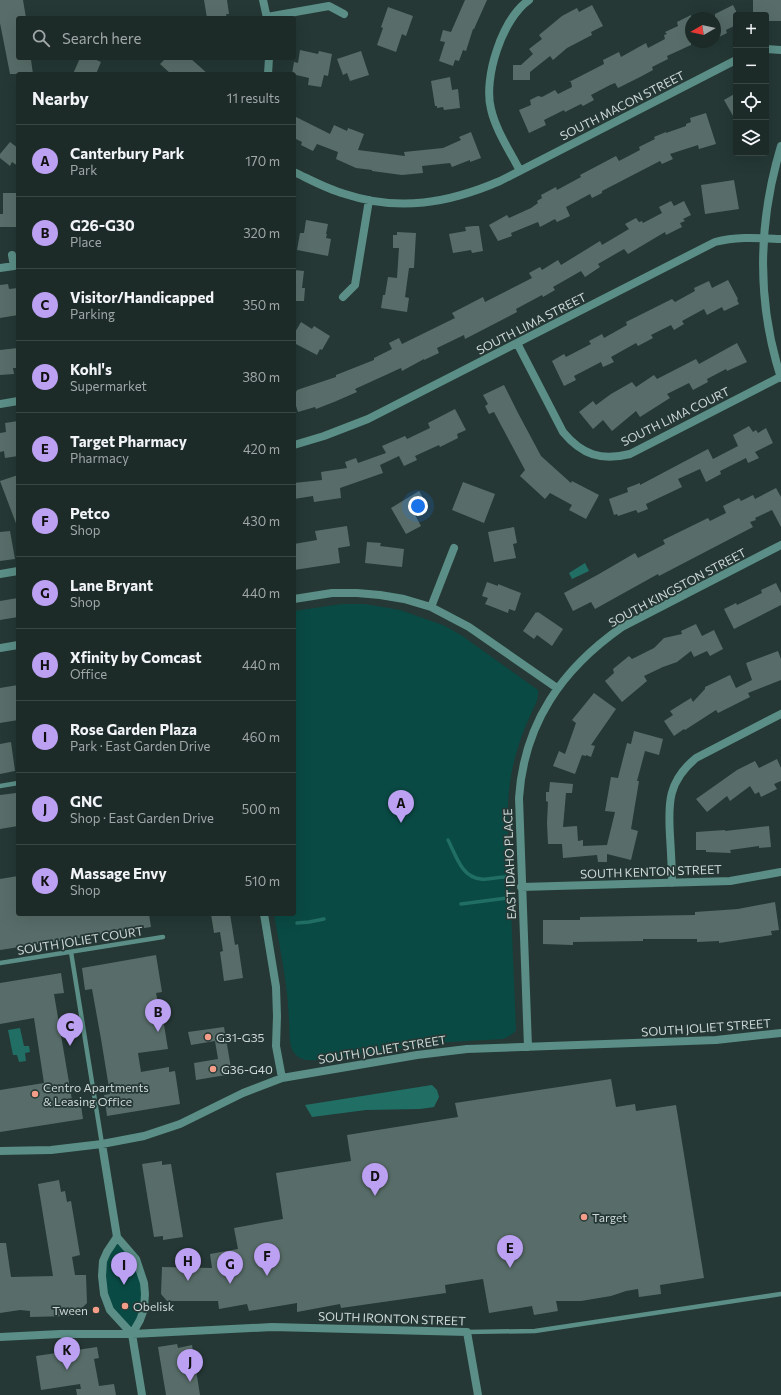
<!DOCTYPE html>
<meta charset="utf-8">
<style>
body{margin:0;font-family:Commissioner,sans-serif;background:#293634;color:#f1f3f6}
.controls{position:absolute;right:12px;top:12px;display:grid;overflow:hidden;border-radius:4px;box-shadow:0 4px 16px #0002}
.controls button{width:36px;height:36px;display:grid;place-items:center;padding:0;border:0;border-bottom:1px solid #3a4645;background:#1c2a28;color:#f1f3f6;font:20px sans-serif}
.compass{position:absolute;left:685px;top:12px;width:36px;height:36px;border-radius:50%;background:#1c2a28;box-shadow:0 4px 16px #0002;rotate:261deg}
.you{position:absolute;left:418px;top:506px;width:14px;height:14px;margin:-10px;border:3px solid #fff;border-radius:50%;background:#1a73e8;box-shadow:0 0 0 6px #1a73e833}
.badge{display:grid;place-items:center;width:26px;height:26px;border-radius:50%;background:#bca0f2;color:#111;font-size:13px;font-weight:700}
.pin{position:absolute;translate:-50% -33px;filter:drop-shadow(0 1px 2px #0008)}
.pin::after{content:'';position:absolute;top:21px;width:14px;height:12px;background:inherit;clip-path:polygon(0 0,100% 0,50% 100%)}
.list{margin:0;padding:0;list-style:none}
h2{display:flex;justify-content:space-between;align-items:center;height:52px;margin:0;padding:0 16px;font-size:17px}
h2 small{font-size:13px;font-weight:400;color:#a0a7a8}
.list li{display:grid;grid-template-columns:26px 1fr auto;gap:12px;align-items:center;box-sizing:border-box;height:72px;padding:0 16px;border-top:1px solid #3a4645}
.list b{display:block;font-size:15px;white-space:nowrap}
.list p{margin:0;font-size:13px;white-space:nowrap;color:#a0a7a8}
.list em{font-size:13px;font-style:normal;color:#a0a7a8}
.icon{flex:none;width:22px;height:22px;fill:none;stroke:currentColor;stroke-width:2;stroke-linecap:round;stroke-linejoin:round}
.map{position:relative;flex:none;width:781px;height:1395px;overflow:hidden}
.search{position:absolute;background:#1c2a28;box-shadow:0 4px 16px #0002;left:16px;top:16px;width:280px;height:44px;display:flex;align-items:center;gap:10px;box-sizing:border-box;padding:0 14px;border-radius:4px;color:#a0a7a8;font-size:15px}
.panel{position:absolute;background:#1c2a28;box-shadow:0 4px 16px #0002;left:16px;top:72px;width:280px;height:844px;border-radius:4px}
.map>svg:first-child{display:block}
.green{fill:#0a4a44}
.water{fill:#216e65}
.lines{fill:none;stroke-linecap:round;stroke-linejoin:round}
.stream{stroke:#216e65;stroke-width:3.5}
.building{fill:#586d69}
.service{stroke:#5a8e86;stroke-width:4.5}
.minor{stroke:#5a8e86;stroke-width:8}
.tertiary{stroke:#5a8e86;stroke-width:8}
.poi-dot{fill:#f49e89;stroke:#253835;stroke-width:1.5}
.labels{text-anchor:middle;dominant-baseline:central;stroke-width:3.5;stroke-linejoin:round;paint-order:stroke}
.street-label{font-size:12px;fill:#cdd8d6;stroke:#253835}
.poi-label{font-size:12px;fill:#cdd8d6;stroke:#253835;text-anchor:start}
</style>
<div class="map">
<svg width="781" height="1395" viewBox="0 0 781 1395">
<rect width="100%" height="100%" fill="#253835"/>
<path class="green" d="M 342,604 L 365,604 L 400,610 L 443,625 L 461,635 L 538,690 C 539,700 534,707 530,716 C 525,727 520,739 517,751 C 508,779 507,807 508,837 L 516,1030 C 512,1035 508,1037 502,1039 L 433,1043 L 321,1060 C 312,1060 302,1062 295,1054 C 288,1046 290,1031 289,1021 C 288,985 280,949 274,914 L 294,914 L 294,611 Z
M 117,1237 L 132,1253 L 145,1294 L 132,1334 L 110,1310 L 103,1265 Z"/>
<path class="water" d="M 585,563 L 589,571 L 572,579 L 569,573 Z
M 20,1028 L 24,1046 L 29,1046 L 30,1052 L 25,1053 L 26,1061 L 19,1062 L 17,1055 L 13,1055 L 8,1030 Z
M 432,1085 L 437,1090 L 439,1097 L 434,1107 L 420,1109 L 366,1110 L 312,1117 L 305,1105 Z"/>
<g class="lines">
<path class="stream" d="M 448,840 C 456,855 461,877 481,879 C 489,880 498,877 506,877
M 461,904 L 507,898
M 297,923 L 309,922 L 324,919"/>
</g>
<path class="building" d="M 0,0 L 23,0 L 26,18 L 18,18 L 18,58 L 31,60 L 33,74 L 10,74 L 0,23 Z
M 204,0 L 227,0 L 229,14 L 226,14 L 227,18 L 207,18 Z
M 465,0 L 487,0 L 474,29 L 473,29 L 466,51 L 463,50 L 459,61 L 455,60 L 453,66 L 439,61 L 445,42 L 440,41 L 443,30 L 451,32 Z
M 753,0 L 781,0 L 781,21 L 768,21 L 769,16 L 766,16 L 766,15 L 753,14 Z
M 592,5 L 603,26 L 591,32 L 592,35 L 567,48 L 553,60 L 550,56 L 530,72 L 530,80 L 513,80 L 513,65 L 521,65 L 533,54 L 529,49 L 542,39 L 539,35 L 562,16 L 577,8 L 579,12 Z
M 733,5 L 736,11 L 736,25 L 726,30 L 727,33 L 715,39 L 715,14 Z
M 388,7 L 413,16 L 406,36 L 402,34 L 396,52 L 377,45 L 383,28 L 381,27 Z
M 691,15 L 691,45 L 667,56 L 668,59 L 652,67 L 653,70 L 642,76 L 618,88 L 615,83 L 610,85 L 591,95 L 594,100 L 583,106 L 581,104 L 565,112 L 564,110 L 544,120 L 546,125 L 529,133 L 519,110 L 531,105 L 530,100 L 538,96 L 542,97 L 555,90 L 558,94 L 572,87 L 571,82 L 569,82 L 604,64 L 603,60 L 619,52 L 621,57 L 646,43 L 648,48 L 665,39 L 664,35 L 667,34 L 665,32 L 678,26 L 677,22 Z
M 300,50 L 318,54 L 319,51 L 332,54 L 328,76 L 324,75 L 321,87 L 308,85 L 309,78 L 292,74 L 294,62 L 298,63 Z
M 361,51 L 369,75 L 350,81 L 347,73 L 343,75 L 337,59 Z
M 80,58 L 92,58 L 101,62 L 96,74 L 73,74 Z
M 166,58 L 190,58 L 208,74 L 171,74 L 160,64 Z
M 450,77 L 452,90 L 458,89 L 460,108 L 444,110 L 443,107 L 437,108 L 437,106 L 435,106 L 431,81 Z
M 736,93 L 736,121 L 724,100 Z
M 706,113 L 716,144 L 699,149 L 698,145 L 670,154 L 673,159 L 662,164 L 660,161 L 602,191 L 602,193 L 592,198 L 590,194 L 566,207 L 570,216 L 557,222 L 555,219 L 540,227 L 538,222 L 511,233 L 512,236 L 498,241 L 489,225 L 507,215 L 509,218 L 531,208 L 538,203 L 537,201 L 542,198 L 541,195 L 556,187 L 557,190 L 581,177 L 580,175 L 616,156 L 619,161 L 640,150 L 639,147 L 655,139 L 654,137 L 666,132 L 666,133 L 686,126 L 686,124 L 691,122 L 690,118 Z
M 294,116 L 330,134 L 334,125 L 347,131 L 348,128 L 364,134 L 358,150 L 405,156 L 404,152 L 443,148 L 461,140 L 459,137 L 471,132 L 481,158 L 470,162 L 470,160 L 452,167 L 450,163 L 422,166 L 423,173 L 402,175 L 372,171 L 372,170 L 356,168 L 336,159 L 338,152 L 317,144 L 313,151 L 301,145 L 302,142 L 294,138 Z
M 10,142 L 18,148 L 18,166 L 12,162 L 10,166 L 0,158 L 0,154 Z
M 734,180 L 739,209 L 705,214 L 701,185 Z
M 3,193 L 18,193 L 17,227 L 0,227 L 0,214 L 3,214 Z
M 671,201 L 674,206 L 684,201 L 691,215 L 683,219 L 685,221 L 680,223 L 682,227 L 666,235 L 665,232 L 628,254 L 624,249 L 598,264 L 600,267 L 585,277 L 581,271 L 553,287 L 555,290 L 543,297 L 542,295 L 516,309 L 517,312 L 465,339 L 464,335 L 437,348 L 439,353 L 424,360 L 424,359 L 402,371 L 401,368 L 355,389 L 357,392 L 334,402 L 316,409 L 315,407 L 298,412 L 294,400 L 294,392 L 297,391 L 297,390 L 336,377 L 336,375 L 374,360 L 374,358 L 392,349 L 389,343 L 399,338 L 402,344 L 455,318 L 452,313 L 483,297 L 485,302 L 532,278 L 529,273 L 540,267 L 542,270 L 558,260 L 561,265 L 600,241 L 602,245 L 629,229 L 625,224 L 636,218 L 639,222 L 642,221 L 643,223 L 662,213 L 659,207 Z
M 306,220 L 328,224 L 326,234 L 327,234 L 326,238 L 331,239 L 328,256 L 297,250 L 300,233 L 304,233 Z
M 474,226 L 479,226 L 483,251 L 472,253 L 471,250 L 453,253 L 449,234 L 466,231 L 465,227 Z
M 397,232 L 416,233 L 414,268 L 409,268 L 405,297 L 409,298 L 407,312 L 381,308 L 383,295 L 385,295 L 388,277 L 397,278 L 399,248 L 393,248 L 393,235 L 397,235 Z
M 294,270 L 304,271 L 302,288 L 305,288 L 304,301 L 294,301 Z
M 728,280 L 738,299 L 737,300 L 739,304 L 724,311 L 722,307 L 707,315 L 704,309 L 682,321 L 684,324 L 674,330 L 671,325 L 651,335 L 653,338 L 638,346 L 636,343 L 611,357 L 614,362 L 603,367 L 601,362 L 574,376 L 576,380 L 564,386 L 552,361 L 564,354 L 566,357 L 591,344 L 589,341 L 602,334 L 604,338 L 627,325 L 626,322 L 672,299 L 675,302 L 695,291 L 694,288 L 709,281 L 712,288 Z
M 8,284 L 9,289 L 18,288 L 18,315 L 0,318 L 0,285 Z
M 301,322 L 312,329 L 314,326 L 330,336 L 322,350 L 320,349 L 317,355 L 294,343 L 294,334 Z
M 737,343 L 747,362 L 727,371 L 726,369 L 707,379 L 708,382 L 693,390 L 689,383 L 667,394 L 670,398 L 640,417 L 636,411 L 612,431 L 603,420 L 593,429 L 579,412 L 593,401 L 596,405 L 611,394 L 632,382 L 636,387 L 654,375 L 657,379 L 696,359 L 699,364 Z
M 18,348 L 18,368 L 13,368 L 14,374 L 0,375 L 0,350 Z
M 504,385 L 518,413 L 541,456 L 571,483 L 572,481 L 599,495 L 586,519 L 569,510 L 572,505 L 550,493 L 545,499 L 520,476 L 525,470 L 494,412 L 489,414 L 485,406 L 488,404 L 483,395 Z
M 455,409 L 466,430 L 457,434 L 458,438 L 440,447 L 439,445 L 415,456 L 417,460 L 404,466 L 399,456 L 380,465 L 383,473 L 340,488 L 341,498 L 314,502 L 313,496 L 294,499 L 294,483 L 322,480 L 321,472 L 347,468 L 345,462 L 356,458 L 358,463 L 386,453 L 382,446 L 405,436 L 407,439 L 430,428 L 428,423 Z
M 18,421 L 18,456 L 5,458 L 4,451 L 0,452 L 0,433 L 6,432 L 5,423 Z
M 749,426 L 753,432 L 756,430 L 758,433 L 766,428 L 773,443 L 755,452 L 759,458 L 748,463 L 746,458 L 720,471 L 721,474 L 706,482 L 700,469 L 678,479 L 682,487 L 646,504 L 648,509 L 638,513 L 636,510 L 618,516 L 617,514 L 614,515 L 609,499 L 628,492 L 627,488 L 640,483 L 640,485 L 708,449 L 713,459 L 738,446 L 733,435 Z
M 18,475 L 18,526 L 17,526 L 0,481 Z
M 463,482 L 495,494 L 484,523 L 452,510 Z
M 776,488 L 781,497 L 781,527 L 772,510 L 755,518 L 756,520 L 750,522 L 753,527 L 659,576 L 658,574 L 595,609 L 591,602 L 573,611 L 564,593 L 599,574 L 635,553 L 638,558 L 665,544 L 663,540 L 708,518 L 710,521 L 726,513 L 723,506 L 739,498 L 741,501 L 753,495 L 755,499 Z
M 419,491 L 427,505 L 414,513 L 421,526 L 406,534 L 391,508 Z
M 347,526 L 350,546 L 338,548 L 340,563 L 294,570 L 294,544 L 317,540 L 315,531 Z
M 514,527 L 517,543 L 513,544 L 516,558 L 494,562 L 488,532 Z
M 10,531 L 15,559 L 0,561 L 0,532 Z
M 367,542 L 381,543 L 380,546 L 404,549 L 402,567 L 365,563 Z
M 487,582 L 498,586 L 498,584 L 521,593 L 515,611 L 509,609 L 508,613 L 485,604 L 488,598 L 482,596 Z
M 776,583 L 781,593 L 781,605 L 734,629 L 724,609 L 736,603 L 737,605 L 762,593 L 761,590 Z
M 18,598 L 18,617 L 0,620 L 0,601 Z
M 536,612 L 537,613 L 538,612 L 563,629 L 552,646 L 537,635 L 534,639 L 523,631 Z
M 696,624 L 702,636 L 714,630 L 723,649 L 710,656 L 707,651 L 694,657 L 691,651 L 677,662 L 663,667 L 644,676 L 647,681 L 622,702 L 605,681 L 614,673 L 613,669 L 629,656 L 632,659 L 654,648 L 664,638 L 682,634 L 681,631 Z
M 778,651 L 781,659 L 781,680 L 748,693 L 750,697 L 718,713 L 716,710 L 685,730 L 684,729 L 674,736 L 664,721 L 673,715 L 670,711 L 691,698 L 693,702 L 705,689 L 705,687 L 730,675 L 736,688 L 752,680 L 746,663 Z
M 18,685 L 18,720 L 0,723 L 0,688 Z
M 594,693 L 616,709 L 591,745 L 595,746 L 591,757 L 586,755 L 586,756 L 582,755 L 575,774 L 553,766 L 559,751 L 565,754 L 576,723 L 572,720 Z
M 634,731 L 663,739 L 659,755 L 645,751 L 637,781 L 639,781 L 631,829 L 638,831 L 631,860 L 607,854 L 607,862 L 598,862 L 597,855 L 563,858 L 562,844 L 548,844 L 547,823 L 548,802 L 546,801 L 546,792 L 549,792 L 550,782 L 573,784 L 572,793 L 566,793 L 563,827 L 577,826 L 578,841 L 583,840 L 583,846 L 607,845 L 615,812 L 605,811 L 611,777 L 618,778 L 627,743 L 631,744 Z
M 11,742 L 15,771 L 0,774 L 0,744 Z
M 777,759 L 781,768 L 781,781 L 774,784 L 777,789 L 761,797 L 759,792 L 755,794 L 750,786 L 730,801 L 727,796 L 707,812 L 696,799 L 737,770 L 755,761 L 759,768 Z
M 16,793 L 18,807 L 18,826 L 0,829 L 0,795 Z
M 769,826 L 771,847 L 759,848 L 759,846 L 730,850 L 731,853 L 706,852 L 706,850 L 696,850 L 696,832 L 725,830 L 725,831 Z
M 18,876 L 18,914 L 149,914 L 151,927 L 0,950 L 0,879 Z
M 775,902 L 779,930 L 771,931 L 772,935 L 719,943 L 719,941 L 697,942 L 697,939 L 643,939 L 643,941 L 573,942 L 573,945 L 543,944 L 543,920 L 580,920 L 580,917 L 695,915 L 695,912 L 738,909 Z
M 211,914 L 230,914 L 235,945 L 238,944 L 243,978 L 224,981 L 220,952 L 223,951 L 220,932 L 214,933 Z
M 156,955 L 162,992 L 156,993 L 160,1013 L 162,1013 L 168,1049 L 138,1053 L 141,1072 L 169,1067 L 169,1072 L 175,1071 L 180,1104 L 107,1116 L 104,1095 L 110,1094 L 101,1039 L 92,989 L 85,990 L 82,968 Z
M 61,973 L 64,993 L 54,994 L 72,1100 L 80,1099 L 83,1119 L 0,1132 L 0,1090 L 44,1083 L 34,1018 L 0,1024 L 0,983 Z
M 224,1027 L 232,1074 L 196,1080 L 194,1063 L 218,1059 L 215,1041 L 191,1045 L 188,1032 Z
M 611,1079 L 616,1107 L 635,1104 L 636,1111 L 676,1105 L 704,1278 L 660,1285 L 661,1294 L 639,1297 L 638,1289 L 626,1291 L 611,1296 L 581,1301 L 556,1301 L 558,1311 L 534,1315 L 532,1306 L 489,1313 L 483,1279 L 445,1285 L 446,1293 L 341,1308 L 340,1304 L 297,1312 L 297,1303 L 249,1311 L 247,1304 L 219,1309 L 218,1301 L 167,1301 L 161,1294 L 162,1267 L 212,1268 L 210,1254 L 238,1249 L 234,1228 L 283,1219 L 276,1173 L 351,1161 L 347,1135 L 458,1117 L 455,1103 Z
M 162,1161 L 162,1165 L 171,1164 L 183,1237 L 163,1240 L 163,1236 L 154,1237 L 142,1164 Z
M 59,1180 L 61,1192 L 65,1191 L 67,1202 L 71,1201 L 80,1255 L 72,1257 L 75,1275 L 86,1275 L 87,1303 L 81,1309 L 69,1310 L 69,1316 L 30,1317 L 30,1311 L 20,1310 L 0,1313 L 0,1243 L 6,1243 L 11,1277 L 53,1276 L 38,1184 Z
M 177,1344 L 178,1348 L 192,1345 L 200,1395 L 166,1395 L 158,1347 Z
M 97,1347 L 99,1358 L 94,1359 L 99,1386 L 114,1384 L 116,1395 L 77,1395 L 76,1389 L 81,1389 L 80,1384 L 41,1390 L 36,1356 Z"/>
<g class="lines">
<path class="service" d="M 0,786 L 18,783
M 71,952 L 102,1144
M 0,963 L 163,937
M 467,1332 L 535,1331 L 781,1294"/>
<path class="minor" d="M 263,0 L 267,18
M 267,17 L 329,6 L 344,14
M 766,49 L 781,50
M 268,74 L 269,58
M 520,171 C 510,151 496,131 491,109 C 483,78 502,19 529,0
M 294,172 C 311,180 327,189 345,194 C 399,212 449,203 500,181 L 736,60
M 0,268 L 14,266 L 12,255
M 343,297 L 355,285 L 369,200
M 517,343 L 563,432 C 582,455 601,461 630,454 L 780,377
M 0,404 L 18,401
M 294,445 L 324,436 L 368,419 L 715,242 C 737,236 759,238 781,239
M 0,574 L 18,571
M 294,599 L 332,593 L 357,593 L 380,595 L 404,599 L 431,607 L 469,627 L 557,688
M 431,607 L 454,548
M 0,648 L 18,645
M 672,883 C 672,868 671,852 670,836 C 668,803 668,781 696,758 L 781,714
M 521,887 L 730,881 L 781,872
M 264,914 L 276,987 L 277,1016 L 276,1046 L 282,1078
M 528,1047 L 519,798 C 524,723 562,669 622,627 L 781,545
M 102,1144 L 117,1237 L 136,1259 L 144,1283 L 145,1294 L 144,1309 L 140,1320 L 132,1334
M 0,1151 L 51,1150 L 102,1144 L 144,1136 L 180,1124 L 243,1093 L 282,1078 L 417,1055 L 467,1049 L 716,1040 L 781,1033
M 117,1237 L 107,1252 L 103,1261 L 102,1276 L 104,1294 L 110,1310 L 132,1334 L 142,1395
M 0,1337 L 60,1334 L 132,1334 L 272,1327 L 467,1332 L 478,1395"/>
<path class="tertiary" d="M 781,146 C 758,223 756,300 781,378"/>
</g>
<g class="poi-dot">
<circle cx="208" cy="1037" r="4"/>
<circle cx="213" cy="1069" r="4"/>
<circle cx="35" cy="1094" r="4"/>
<circle cx="584" cy="1217" r="4"/>
<circle cx="125" cy="1306" r="4"/>
<circle cx="96" cy="1310" r="4"/>
</g>
<g class="labels">
<g class="street-label">
<text transform="translate(622 105) rotate(-27)">SOUTH MACON STREET</text>
<text transform="translate(531 323) rotate(-27)">SOUTH LIMA STREET</text>
<text transform="translate(675 416) rotate(-26)">SOUTH LIMA COURT</text>
<text transform="translate(677 587) rotate(-28)">SOUTH KINGSTON STREET</text>
<text transform="translate(509 864) rotate(-92)">EAST IDAHO PLACE</text>
<text transform="translate(651 871) rotate(-2)">SOUTH KENTON STREET</text>
<text transform="translate(80 940) rotate(-9)">SOUTH JOLIET COURT</text>
<text transform="translate(706 1027) rotate(-4)">SOUTH JOLIET STREET</text>
<text transform="translate(382 1049) rotate(-9)">SOUTH JOLIET STREET</text>
<text transform="translate(392 1318) rotate(2)">SOUTH IRONTON STREET</text>
</g>
<g class="poi-label">
<text x="216" y="1037">G31-G35</text>
<text x="221" y="1069">G36-G40</text>
<text x="43" y="1087">Centro Apartments<tspan x="43" dy="14">&amp; Leasing Office</tspan></text>
<text x="592" y="1217">Target</text>
<text x="133" y="1306">Obelisk</text>
<text x="88" y="1310" text-anchor="end">Tween</text>
</g>
</g>
</svg>
<div class="controls">
<button>+</button>
<button>−</button>
<button><svg class="icon" aria-label="locate" viewBox="0 0 24 24"><circle cx="12" cy="12" r="6"/><path d="M12 2v4M12 18v4M2 12h4M18 12h4"/></svg></button>
<button><svg class="icon" aria-label="layers" viewBox="0 0 24 24"><path d="M12 4l9 5-9 5-9-5zM3 14l9 5 9-5"/></svg></button>
</div>
<svg class="compass" viewBox="-18 -18 36 36"><path d="M0-13l5 13h-10z" fill="#e53935"/><path d="M0 13l5-13h-10z" fill="#a0a7a8"/></svg>
<div class="you"></div>
<div class="pin badge" style="left:401px;top:823px">A</div>
<div class="pin badge" style="left:158px;top:1032px">B</div>
<div class="pin badge" style="left:70px;top:1046px">C</div>
<div class="pin badge" style="left:375px;top:1196px">D</div>
<div class="pin badge" style="left:510px;top:1268px">E</div>
<div class="pin badge" style="left:267px;top:1276px">F</div>
<div class="pin badge" style="left:230px;top:1284px">G</div>
<div class="pin badge" style="left:188px;top:1281px">H</div>
<div class="pin badge" style="left:124px;top:1285px">I</div>
<div class="pin badge" style="left:190px;top:1382px">J</div>
<div class="pin badge" style="left:67px;top:1370px">K</div>
<div class="search"><svg class="icon" aria-label="search" viewBox="0 0 24 24"><circle cx="10" cy="10" r="6"/><path d="M15 15l6 6"/></svg>Search here</div>
<section class="panel">
<h2>Nearby<small>11 results</small></h2>
<ul class="list">
<li><span class="badge">A</span><div><b>Canterbury Park</b><p>Park</p></div><em>170 m</em></li>
<li><span class="badge">B</span><div><b>G26-G30</b><p>Place</p></div><em>320 m</em></li>
<li><span class="badge">C</span><div><b>Visitor/Handicapped</b><p>Parking</p></div><em>350 m</em></li>
<li><span class="badge">D</span><div><b>Kohl's</b><p>Supermarket</p></div><em>380 m</em></li>
<li><span class="badge">E</span><div><b>Target Pharmacy</b><p>Pharmacy</p></div><em>420 m</em></li>
<li><span class="badge">F</span><div><b>Petco</b><p>Shop</p></div><em>430 m</em></li>
<li><span class="badge">G</span><div><b>Lane Bryant</b><p>Shop</p></div><em>440 m</em></li>
<li><span class="badge">H</span><div><b>Xfinity by Comcast</b><p>Office</p></div><em>440 m</em></li>
<li><span class="badge">I</span><div><b>Rose Garden Plaza</b><p>Park · East Garden Drive</p></div><em>460 m</em></li>
<li><span class="badge">J</span><div><b>GNC</b><p>Shop · East Garden Drive</p></div><em>500 m</em></li>
<li><span class="badge">K</span><div><b>Massage Envy</b><p>Shop</p></div><em>510 m</em></li>
</ul>
</section>
</div>
